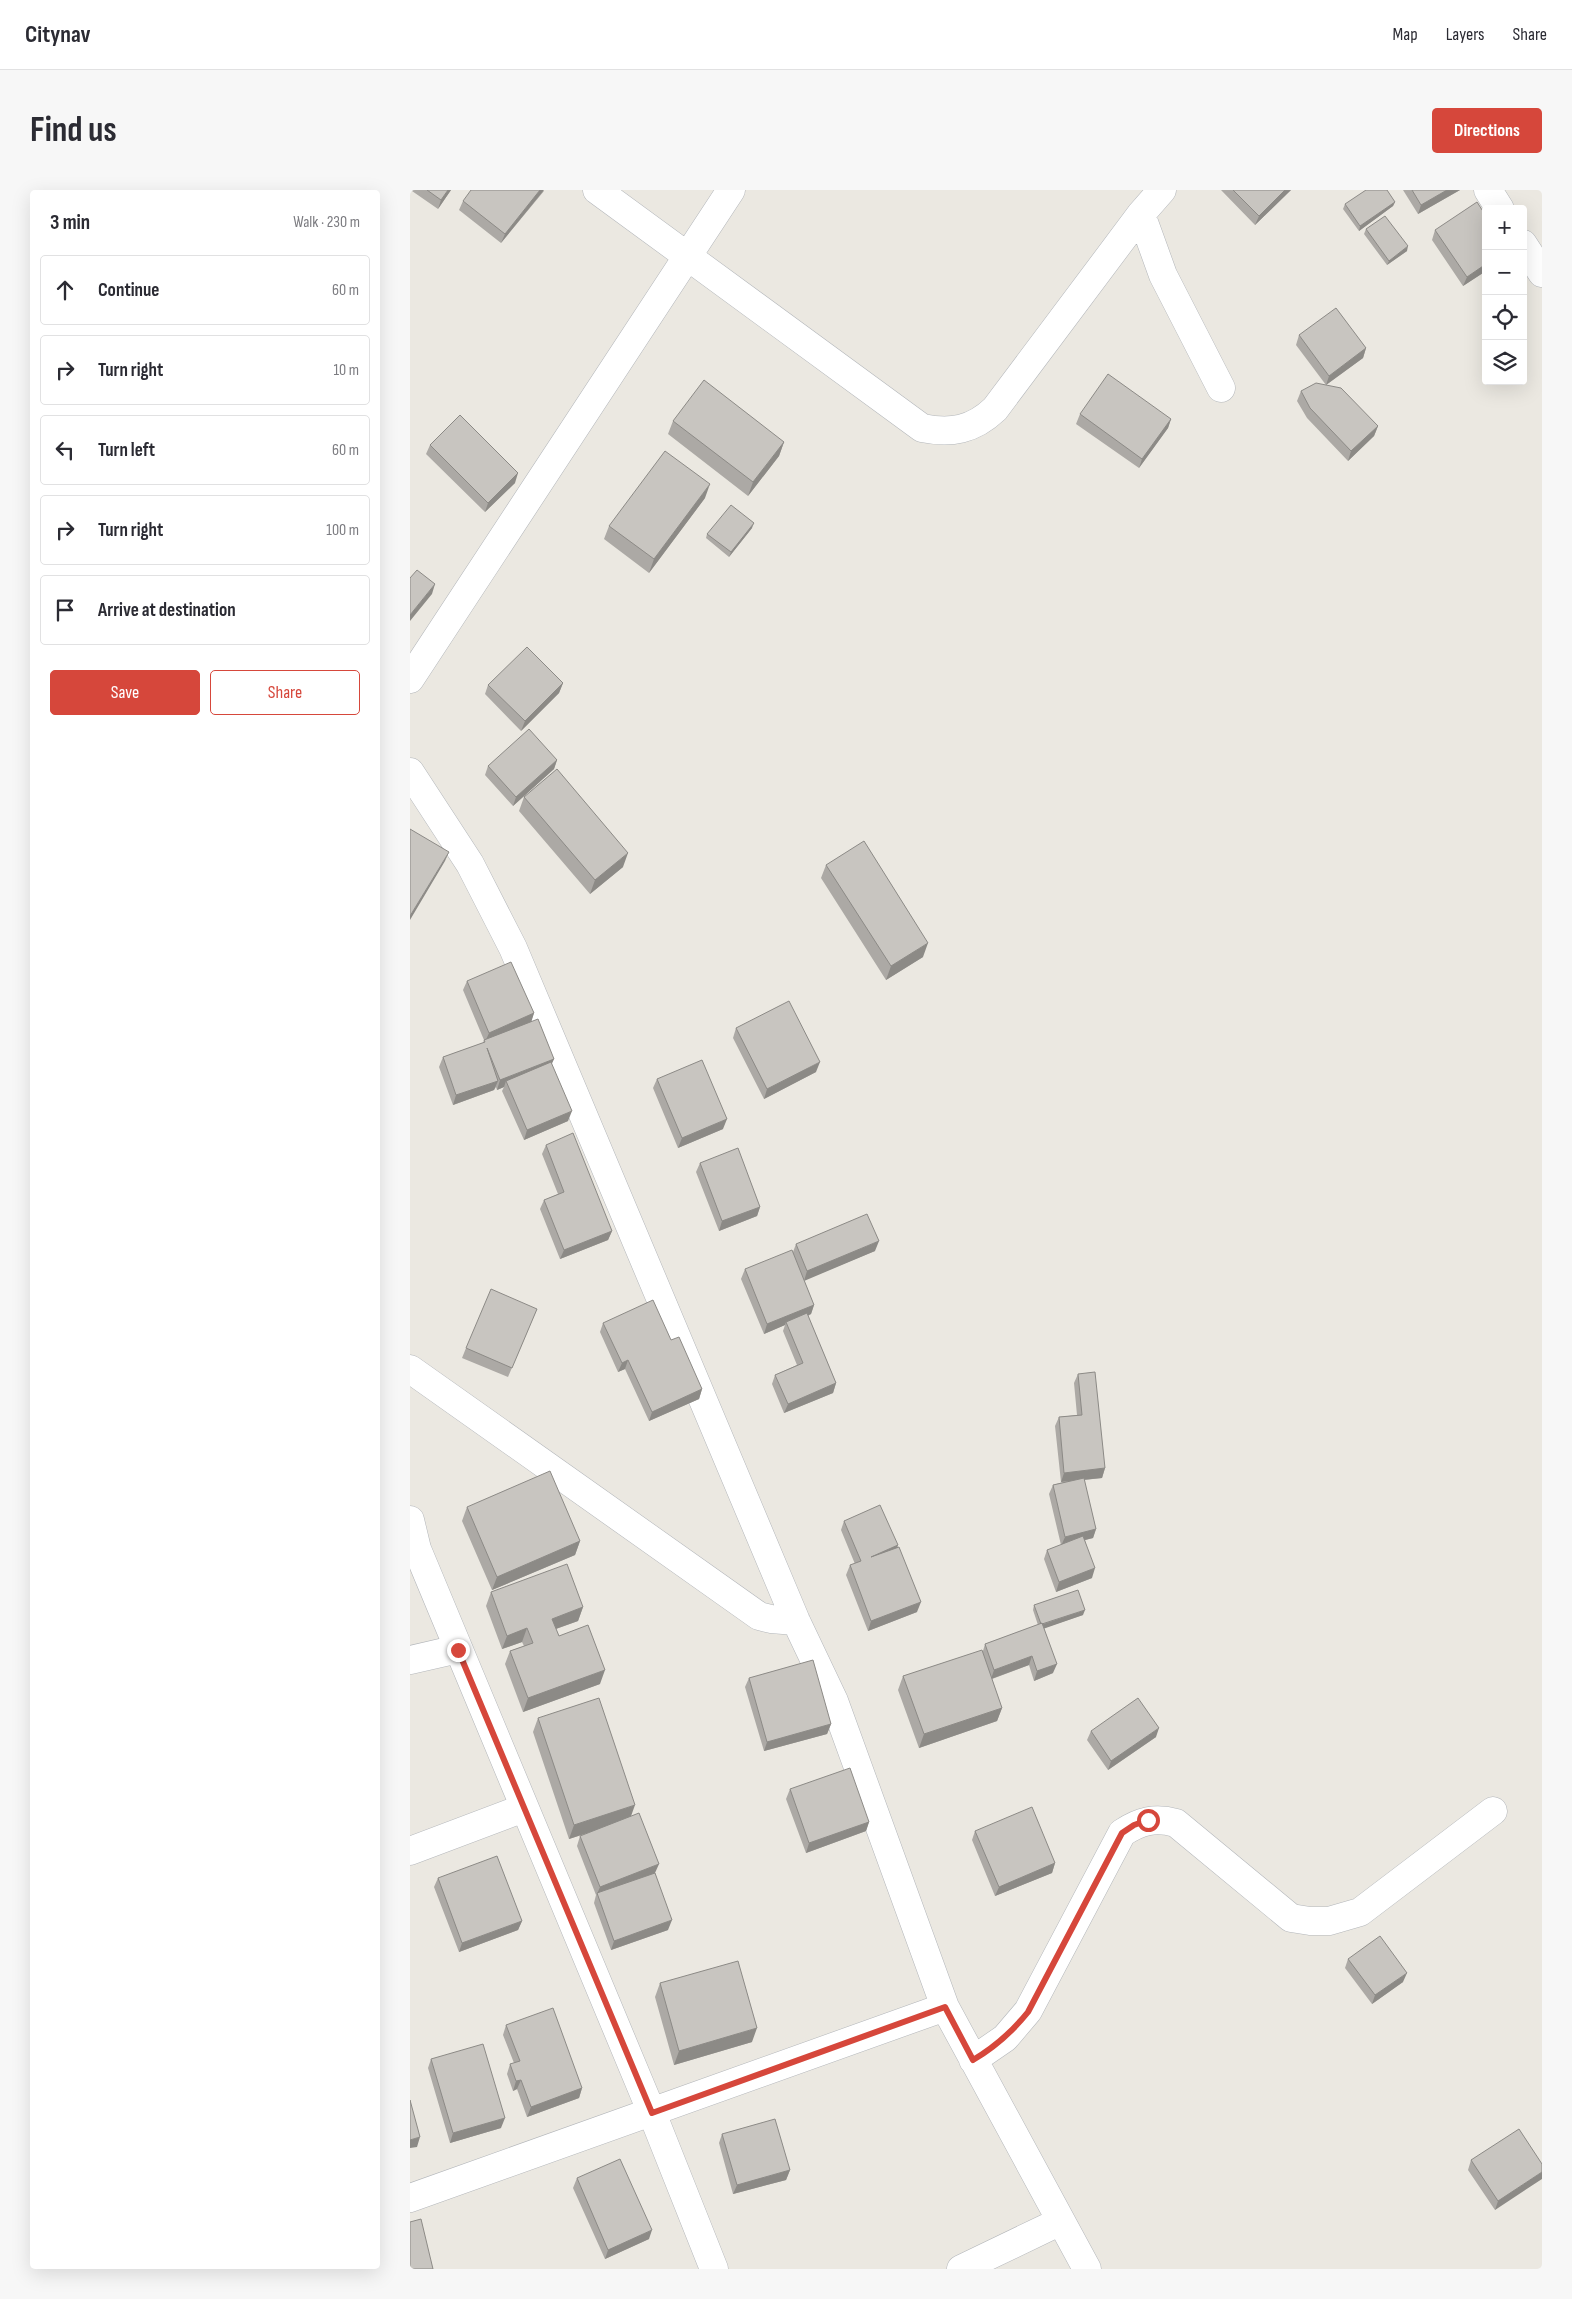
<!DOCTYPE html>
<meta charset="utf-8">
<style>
body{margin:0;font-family:"Sofia Sans Condensed",sans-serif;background:#f7f7f7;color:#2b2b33}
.controls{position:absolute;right:15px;top:15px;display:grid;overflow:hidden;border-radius:5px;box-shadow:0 5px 20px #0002}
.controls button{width:45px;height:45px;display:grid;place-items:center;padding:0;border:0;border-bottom:1px solid #e1e1e2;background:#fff;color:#2b2b33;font:25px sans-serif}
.stop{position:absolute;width:15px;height:15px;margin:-11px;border:4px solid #d6473b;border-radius:50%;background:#fff}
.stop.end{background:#d6473b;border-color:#fff;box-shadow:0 1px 5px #0008}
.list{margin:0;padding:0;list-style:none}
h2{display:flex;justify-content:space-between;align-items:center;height:65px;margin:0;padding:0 20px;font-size:21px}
h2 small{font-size:16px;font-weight:400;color:#7c7c81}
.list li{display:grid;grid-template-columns:32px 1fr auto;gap:15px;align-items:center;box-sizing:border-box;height:70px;margin:0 10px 10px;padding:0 10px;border:1px solid #e1e1e2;border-radius:5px}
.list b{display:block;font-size:19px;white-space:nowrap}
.list em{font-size:16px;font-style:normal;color:#7c7c81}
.actions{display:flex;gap:10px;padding:15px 20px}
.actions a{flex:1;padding:11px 0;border:1px solid #d6473b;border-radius:5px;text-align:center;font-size:18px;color:#d6473b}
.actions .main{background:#d6473b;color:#fff}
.icon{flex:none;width:28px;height:28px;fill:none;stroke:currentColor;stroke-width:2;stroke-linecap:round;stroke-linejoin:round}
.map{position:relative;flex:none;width:1132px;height:2079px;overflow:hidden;border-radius:5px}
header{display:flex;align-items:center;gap:30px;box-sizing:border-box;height:70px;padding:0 25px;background:#fff;border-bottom:1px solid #e1e1e2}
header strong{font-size:24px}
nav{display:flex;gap:28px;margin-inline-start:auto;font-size:18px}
.intro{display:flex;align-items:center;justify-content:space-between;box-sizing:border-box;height:120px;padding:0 30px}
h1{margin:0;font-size:35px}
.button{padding:12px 22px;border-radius:5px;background:#d6473b;color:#fff;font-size:18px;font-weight:700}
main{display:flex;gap:30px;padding:0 30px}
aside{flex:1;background:#fff;border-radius:5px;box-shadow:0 5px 20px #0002}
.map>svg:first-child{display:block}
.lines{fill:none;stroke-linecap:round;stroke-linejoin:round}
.minor-casing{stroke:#b3b6ba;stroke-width:29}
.minor{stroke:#fff;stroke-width:28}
.wall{fill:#aca9a5}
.shaded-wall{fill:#8c8a86}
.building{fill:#c8c5c0;stroke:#8c8a86}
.route{stroke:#d6473b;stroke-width:6}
</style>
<header>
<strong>Citynav</strong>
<nav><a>Map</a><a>Layers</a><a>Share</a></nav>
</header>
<div class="intro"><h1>Find us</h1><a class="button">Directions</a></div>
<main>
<aside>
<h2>3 min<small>Walk · 230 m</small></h2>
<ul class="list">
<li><svg class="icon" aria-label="ahead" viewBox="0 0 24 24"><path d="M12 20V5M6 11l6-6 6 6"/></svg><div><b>Continue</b></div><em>60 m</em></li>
<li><svg class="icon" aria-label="right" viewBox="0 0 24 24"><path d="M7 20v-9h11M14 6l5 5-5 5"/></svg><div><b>Turn right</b></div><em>10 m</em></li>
<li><svg class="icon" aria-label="left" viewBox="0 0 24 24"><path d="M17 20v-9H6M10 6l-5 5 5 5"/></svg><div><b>Turn left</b></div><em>60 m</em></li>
<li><svg class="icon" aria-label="right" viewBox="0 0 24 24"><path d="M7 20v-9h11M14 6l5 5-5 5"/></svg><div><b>Turn right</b></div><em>100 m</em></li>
<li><svg class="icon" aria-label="arrive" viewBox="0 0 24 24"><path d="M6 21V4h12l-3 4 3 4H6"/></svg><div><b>Arrive at destination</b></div></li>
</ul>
<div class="actions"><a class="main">Save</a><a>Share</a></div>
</aside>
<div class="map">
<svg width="1132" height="2079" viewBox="0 0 1132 2079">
<rect width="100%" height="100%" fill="#ebe8e1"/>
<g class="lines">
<defs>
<path id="minor" d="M 187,0 L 512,238 C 541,244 563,240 585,219 L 731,24 L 752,0
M 1078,0 L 1090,19
M 731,24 L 753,85 L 811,198
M 1113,54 L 1132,83
M 0,489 L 321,0
M 0,582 L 60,674 L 103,758 L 386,1431 L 424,1511 L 535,1817 L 677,2079
M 0,1179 L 349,1426 L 361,1429 L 386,1431
M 0,1330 L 7,1359 L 242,1923 L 304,2079
M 0,1470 L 48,1459
M 0,1661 L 114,1618
M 563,1870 L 595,1848 L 618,1821 L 712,1643 C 730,1631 745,1627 766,1633 L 881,1728 L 900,1731 L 919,1731 L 950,1722 L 1083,1621
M 0,2008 L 535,1817
M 551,2079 L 649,2032"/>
</defs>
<use href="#minor" class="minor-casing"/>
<use href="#minor" class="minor"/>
</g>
<path class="wall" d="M 2,0 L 41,0 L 28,19 L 2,1 Z
M 811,0 L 881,0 L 845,35 Z
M 993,0 L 1050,0 L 1008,24 Z
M 134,1 L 91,53 L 49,20 L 53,11 Z
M 985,12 L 983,16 L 949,41 L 933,19 L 935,14 Z
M 956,39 L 997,61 L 977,75 L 954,44 Z
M 1025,40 L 1076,81 L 1053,96 L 1022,50 Z
M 889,145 L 956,158 L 953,168 L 916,195 L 886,155 Z
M 891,201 L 968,236 L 964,246 L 938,271 L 897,228 L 887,211 Z
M 670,224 L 761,229 L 758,238 L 729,278 L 666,234 Z
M 263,231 L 374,252 L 369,266 L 338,306 L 258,244 Z
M 20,255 L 105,293 L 75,322 L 16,264 Z
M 295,308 L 239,383 L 194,349 L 199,336 Z
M 342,338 L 319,367 L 296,348 L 297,344 Z
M 153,493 L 149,503 L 111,541 L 75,504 L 78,495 Z
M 147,570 L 144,579 L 103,616 L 75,585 L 78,576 Z
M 114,607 L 213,677 L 180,704 L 109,621 Z
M 416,675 L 513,767 L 476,790 L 411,688 Z
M 57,791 L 124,823 L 121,831 L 144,869 L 141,874 L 158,931 L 114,950 L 92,901 L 94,897 L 87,900 L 86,897 L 84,900 L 43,915 L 29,877 L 33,867 L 73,853 L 74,850 L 53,800 Z
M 326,838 L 406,882 L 354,909 L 323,848 Z
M 247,889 L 313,939 L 268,958 L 243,898 Z
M 136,955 L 202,1041 L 198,1050 L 150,1069 L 130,1019 L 134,1010 L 148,1004 L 132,964 Z
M 290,973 L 350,1017 L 347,1026 L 309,1041 L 286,982 Z
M 386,1054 L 465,1061 L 394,1090 L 404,1115 L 401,1124 L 398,1126 L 426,1193 L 423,1203 L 374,1223 L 362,1194 L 365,1185 L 387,1175 L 373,1141 L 375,1135 L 354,1144 L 331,1089 L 335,1079 L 383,1062 Z
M 127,1119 L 98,1187 L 52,1168 L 56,1158 Z
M 193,1133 L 261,1150 L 292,1199 L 289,1209 L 239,1231 L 215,1179 L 208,1182 L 190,1142 Z
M 668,1184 L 695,1278 L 692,1288 L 674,1290 L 686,1339 L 683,1348 L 675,1350 L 682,1388 L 646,1402 L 634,1369 L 637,1360 L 651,1355 L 639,1304 L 643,1295 L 657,1291 L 651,1292 L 645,1236 L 649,1227 L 667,1225 L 664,1193 Z
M 57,1317 L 170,1351 L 165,1365 L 82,1400 L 52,1331 Z
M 434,1331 L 488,1355 L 487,1358 L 507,1422 L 458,1441 L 436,1385 L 440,1375 L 445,1374 L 431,1340 Z
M 81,1402 L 173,1417 L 168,1431 L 146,1439 L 149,1446 L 190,1494 L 113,1522 L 95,1474 L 100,1461 L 114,1456 L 112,1452 L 92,1459 L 76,1416 Z
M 624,1415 L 673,1425 L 634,1438 L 643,1483 L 624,1491 L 619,1475 L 582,1489 L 592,1518 L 587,1531 L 509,1558 L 488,1500 L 493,1486 L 573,1461 L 575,1454 L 628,1435 L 623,1420 Z
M 339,1488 L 421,1534 L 417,1544 L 354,1561 L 335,1497 Z
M 128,1528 L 221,1626 L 245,1683 L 258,1740 L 201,1760 L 184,1713 L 186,1705 L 167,1656 L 170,1646 L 187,1640 L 159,1649 L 123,1542 Z
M 681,1541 L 746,1547 L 698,1580 L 677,1550 Z
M 380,1599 L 459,1632 L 456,1641 L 396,1663 L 376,1609 Z
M 565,1641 L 645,1673 L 642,1683 L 585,1706 L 562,1650 Z
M 28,1688 L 112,1731 L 108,1740 L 49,1762 L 24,1697 Z
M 938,1769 L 993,1792 L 962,1814 L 935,1778 Z
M 250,1793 L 342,1852 L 264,1875 L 245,1807 Z
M 96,1835 L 172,1898 L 169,1908 L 117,1927 L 107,1899 L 103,1901 L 97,1884 L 100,1874 L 104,1873 L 93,1845 Z
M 21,1869 L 91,1938 L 40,1953 L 18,1878 Z
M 312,1944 L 380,1980 L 376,1990 L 323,2004 L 309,1953 Z
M 1061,1970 L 1132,1974 L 1085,2020 L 1058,1980 Z
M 167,1988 L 239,2049 L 195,2069 L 163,1998 Z"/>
<path class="shaded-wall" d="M 38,0 L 41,0 L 28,19 L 31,10 Z
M 130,0 L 134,0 L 91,53 L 95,44 Z
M 875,0 L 881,0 L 845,35 L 849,26 Z
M 1037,0 L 1050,0 L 1008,24 L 1011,15 Z
M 985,12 L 983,16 L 949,41 L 950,36 Z
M 998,56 L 997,61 L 977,75 L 979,71 Z
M 1076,74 L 1076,81 L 1053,96 L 1057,87 Z
M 956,158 L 953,168 L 916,195 L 919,186 Z
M 761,229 L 758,238 L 729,278 L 732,269 Z
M 968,236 L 964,246 L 938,271 L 941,261 Z
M 374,252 L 369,266 L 338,306 L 343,292 Z
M 108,283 L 105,293 L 75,322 L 78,313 Z
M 300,294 L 295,308 L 239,383 L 244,369 Z
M 344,333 L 342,338 L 319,367 L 321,362 Z
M 25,394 L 22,404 L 0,431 L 0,425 Z
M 153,493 L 149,503 L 111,541 L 115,531 Z
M 147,570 L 144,579 L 103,616 L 106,607 Z
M 39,662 L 35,671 L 0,730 L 0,726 Z
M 218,663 L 213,677 L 180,704 L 185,690 Z
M 518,753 L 513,767 L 476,790 L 481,776 Z
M 124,823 L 121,833 L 75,852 L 79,843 Z
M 144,869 L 140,878 L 96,891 L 94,897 L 87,900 L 90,890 Z
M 410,872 L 406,882 L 354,909 L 357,899 Z
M 88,891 L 84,900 L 43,915 L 46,905 Z
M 162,921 L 158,931 L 114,950 L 117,940 Z
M 317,929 L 313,939 L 268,958 L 272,948 Z
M 350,1017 L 347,1026 L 309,1041 L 312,1031 Z
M 202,1041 L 198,1050 L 150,1069 L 154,1060 Z
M 469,1051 L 465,1061 L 394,1091 L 397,1081 Z
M 404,1115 L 401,1124 L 377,1134 L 376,1132 L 375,1135 L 354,1144 L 357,1134 Z
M 218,1170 L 215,1179 L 208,1182 L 212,1173 Z
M 426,1193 L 423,1203 L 374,1223 L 378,1214 Z
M 292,1199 L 289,1209 L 239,1231 L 242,1222 Z
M 695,1278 L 692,1288 L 651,1292 L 654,1283 Z
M 686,1339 L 683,1348 L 651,1356 L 655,1347 Z
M 170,1351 L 165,1365 L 82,1400 L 87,1387 Z
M 488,1355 L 484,1365 L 461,1367 Z
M 685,1378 L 682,1388 L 646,1402 L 649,1392 Z
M 511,1412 L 507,1422 L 458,1441 L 461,1431 Z
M 173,1417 L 168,1431 L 137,1442 L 142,1429 Z
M 675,1420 L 673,1425 L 630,1440 L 631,1435 Z
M 117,1438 L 112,1452 L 92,1459 L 97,1446 Z
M 622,1466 L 619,1475 L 581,1489 L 584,1480 Z
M 647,1474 L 643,1483 L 624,1491 L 627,1481 Z
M 195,1480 L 190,1494 L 113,1522 L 118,1508 Z
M 592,1518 L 587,1531 L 509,1558 L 514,1544 Z
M 421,1534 L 417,1544 L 354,1561 L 357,1552 Z
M 749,1538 L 746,1547 L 698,1580 L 701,1571 Z
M 225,1615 L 220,1629 L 159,1649 L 164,1635 Z
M 459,1632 L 456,1641 L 396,1663 L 399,1653 Z
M 645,1673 L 642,1683 L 585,1706 L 589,1697 Z
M 249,1674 L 245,1683 L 187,1704 L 190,1697 Z
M 262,1730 L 258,1740 L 201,1760 L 204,1751 Z
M 112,1731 L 108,1740 L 49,1762 L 52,1753 Z
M 997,1783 L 993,1792 L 962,1814 L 965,1805 Z
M 347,1838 L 342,1852 L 264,1875 L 269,1861 Z
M 111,1890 L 107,1899 L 103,1901 L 106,1891 Z
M 172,1898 L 169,1908 L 117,1927 L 121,1917 Z
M 95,1928 L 91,1938 L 40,1953 L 43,1943 Z
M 10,1947 L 7,1957 L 0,1958 L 0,1950 Z
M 380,1980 L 376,1990 L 323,2004 L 327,1995 Z
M 1132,1982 L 1132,1989 L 1085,2020 L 1088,2011 Z
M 242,2040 L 239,2049 L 195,2069 L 198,2060 Z"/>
<path class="building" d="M 17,0 L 38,0 L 31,10 Z
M 61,0 L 130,0 L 95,44 L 53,11 Z
M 823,0 L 875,0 L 849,26 Z
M 956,0 L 977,0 L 985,12 L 950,36 L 935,14 Z
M 1002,0 L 1037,0 L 1011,15 Z
M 1067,12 L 1076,26 L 1076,74 L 1057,87 L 1025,40 Z
M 975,26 L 998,56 L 979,71 L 956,39 Z
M 926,118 L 956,158 L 919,186 L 889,145 Z
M 698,184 L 761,229 L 732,269 L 670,224 Z
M 294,190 L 374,252 L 343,292 L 263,231 Z
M 906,193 L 931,198 L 968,236 L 941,261 L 900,218 L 891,201 Z
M 50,225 L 108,283 L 78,313 L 20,255 Z
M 255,261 L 300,294 L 244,369 L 199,336 Z
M 321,315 L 344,333 L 321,362 L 297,344 Z
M 7,380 L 25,394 L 0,425 L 0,388 Z
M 117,457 L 153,493 L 115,531 L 78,495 Z
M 119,539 L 147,570 L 106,607 L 78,576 Z
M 147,579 L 218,663 L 185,690 L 114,607 Z
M 0,639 L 39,662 L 0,726 Z
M 454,651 L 518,753 L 481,776 L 416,675 Z
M 101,772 L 124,823 L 79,843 L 57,791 Z
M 379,811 L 410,872 L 357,899 L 326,838 Z
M 128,829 L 144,869 L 90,890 L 77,858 L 88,891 L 46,905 L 33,867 L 75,852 L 74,850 Z
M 292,870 L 317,929 L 272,948 L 247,889 Z
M 141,872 L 162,921 L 117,940 L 96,891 Z
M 163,943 L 202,1041 L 154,1060 L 134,1010 L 154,1002 L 136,955 Z
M 328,958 L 350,1017 L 312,1031 L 290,973 Z
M 457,1024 L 469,1051 L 397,1081 L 386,1054 Z
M 382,1060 L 404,1115 L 357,1134 L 335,1079 Z
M 81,1099 L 127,1119 L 102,1178 L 56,1158 Z
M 243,1110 L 261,1150 L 269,1147 L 292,1199 L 242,1222 L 218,1170 L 212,1173 L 193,1133 Z
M 397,1123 L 426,1193 L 378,1214 L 365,1185 L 393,1173 L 376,1132 Z
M 685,1182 L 695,1278 L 654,1283 L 649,1227 L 672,1225 L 668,1184 Z
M 140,1281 L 170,1351 L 87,1387 L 57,1317 Z
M 674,1288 L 686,1339 L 655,1347 L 643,1295 Z
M 470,1315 L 488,1355 L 461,1367 L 489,1357 L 511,1412 L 461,1431 L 440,1375 L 451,1371 L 434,1331 Z
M 673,1346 L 685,1378 L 649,1392 L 637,1360 Z
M 157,1374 L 173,1417 L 142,1429 L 149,1446 L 178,1435 L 195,1480 L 118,1508 L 100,1461 L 123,1453 L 117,1438 L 97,1446 L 81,1402 Z
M 668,1400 L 675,1420 L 632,1434 L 632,1433 L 631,1434 L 624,1415 Z
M 632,1433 L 647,1474 L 627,1481 L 622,1466 L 584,1480 L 575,1454 Z
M 572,1460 L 592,1518 L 514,1544 L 493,1486 Z
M 403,1470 L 421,1534 L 357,1552 L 339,1488 Z
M 189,1508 L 225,1615 L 164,1635 L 128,1528 Z
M 728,1508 L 749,1538 L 701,1571 L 681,1541 Z
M 440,1578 L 459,1632 L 399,1653 L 380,1599 Z
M 622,1617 L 645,1673 L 589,1697 L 565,1641 Z
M 229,1623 L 249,1674 L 190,1697 L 170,1646 Z
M 87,1666 L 112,1731 L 52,1753 L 28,1688 Z
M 245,1683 L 262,1730 L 204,1751 L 187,1703 Z
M 970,1746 L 997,1783 L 965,1805 L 938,1769 Z
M 328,1771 L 347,1838 L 269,1861 L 250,1793 Z
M 143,1818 L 172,1898 L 121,1917 L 111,1890 L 106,1891 L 100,1874 L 110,1871 L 96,1835 Z
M 73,1854 L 95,1928 L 43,1943 L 21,1869 Z
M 0,1910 L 10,1947 L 0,1950 Z
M 365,1929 L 380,1980 L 327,1995 L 312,1944 Z
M 1109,1939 L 1132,1974 L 1132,1982 L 1088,2011 L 1061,1970 Z
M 210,1969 L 242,2040 L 198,2060 L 167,1988 Z
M 11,2029 L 23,2079 L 0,2079 L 0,2032 Z"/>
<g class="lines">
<path class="route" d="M 48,1460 L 242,1923 L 535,1817 L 563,1870 C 585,1857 602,1842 618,1822 L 712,1643 L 724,1635 L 738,1630"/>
</g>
</svg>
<div class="controls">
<button>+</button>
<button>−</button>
<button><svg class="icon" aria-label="locate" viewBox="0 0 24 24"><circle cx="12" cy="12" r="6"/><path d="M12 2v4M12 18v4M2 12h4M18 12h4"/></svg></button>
<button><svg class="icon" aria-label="layers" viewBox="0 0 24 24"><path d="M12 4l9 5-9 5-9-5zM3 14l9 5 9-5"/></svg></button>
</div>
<div class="stop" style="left:738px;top:1630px"></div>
<div class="stop end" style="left:48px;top:1460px"></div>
</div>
</main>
